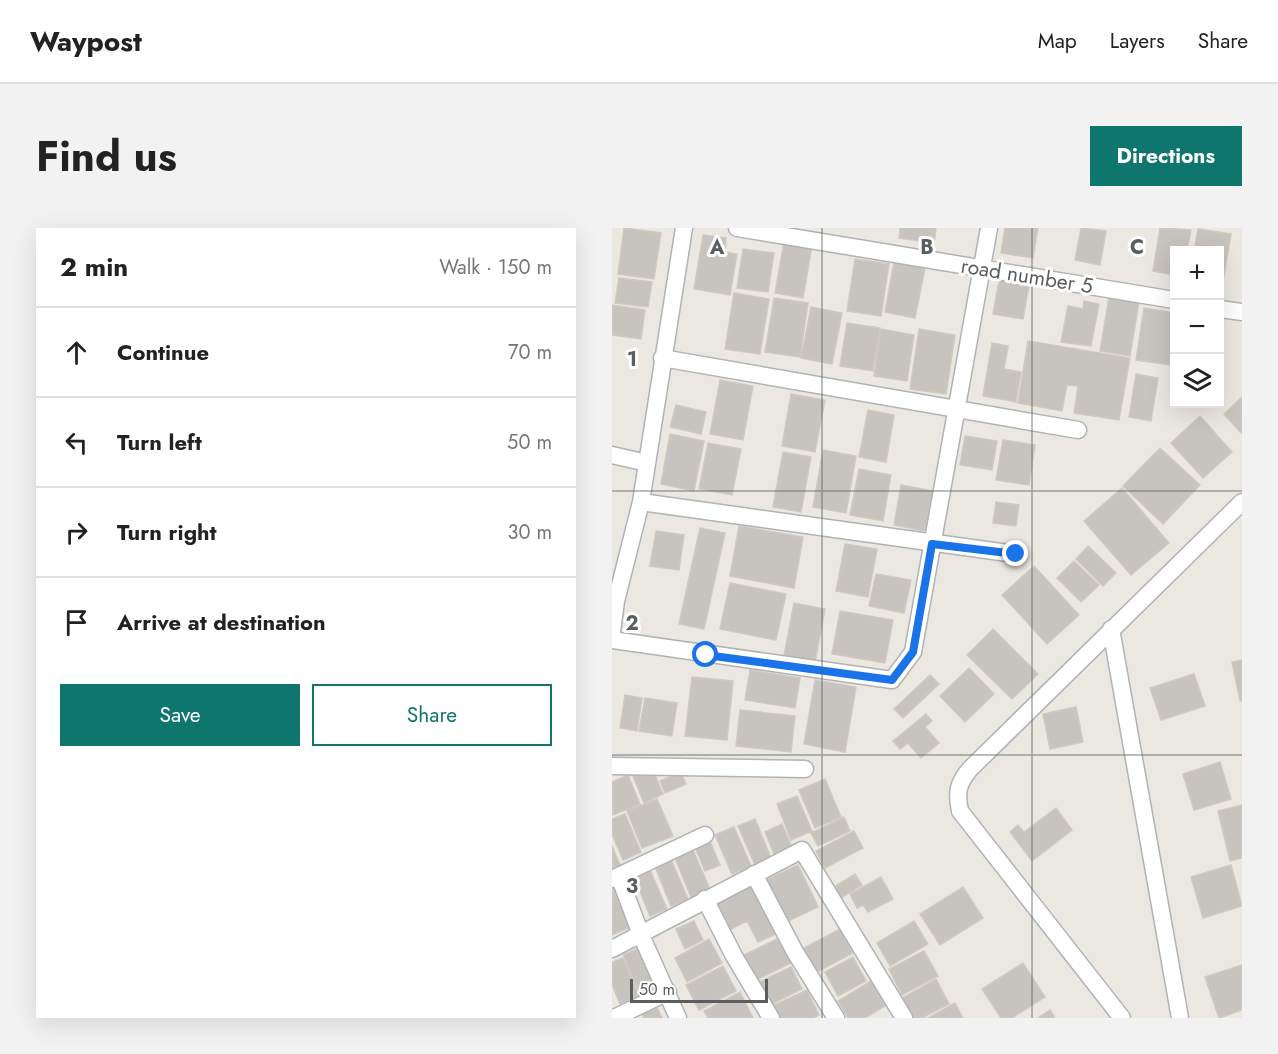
<!DOCTYPE html>
<meta charset="utf-8">
<style>
body{margin:0;font-family:Jost,sans-serif;background:#f2f2f2;color:#222}
.controls{position:absolute;right:18px;top:18px;display:grid;overflow:hidden;border-radius:0px;box-shadow:0 6px 24px #0002}
.controls button{width:54px;height:54px;display:grid;place-items:center;padding:0;border:0;border-bottom:2px solid #e0e0e0;background:#fff;color:#222;font:30px sans-serif}
.scale{position:absolute;left:18px;bottom:15px;width:138px;box-sizing:border-box;padding-left:6px;border:3px solid #5a5e61;border-top:0;font-size:16px;line-height:21px;white-space:nowrap;color:#5a5e61;-webkit-text-stroke:4px #fff;paint-order:stroke}
.stop{position:absolute;width:18px;height:18px;margin:-14px;border:4px solid #1a73e8;border-radius:50%;background:#fff}
.stop.end{background:#1a73e8;border-color:#fff;box-shadow:0 2px 6px #0008}
.list{margin:0;padding:0;list-style:none}
h2{display:flex;justify-content:space-between;align-items:center;height:78px;margin:0;padding:0 24px;font-size:26px}
h2 small{font-size:20px;font-weight:400;color:#767676}
.list li{display:grid;grid-template-columns:39px 1fr auto;gap:18px;align-items:center;box-sizing:border-box;height:90px;padding:0 24px;border-top:2px solid #e0e0e0}
.list b{display:block;font-size:22px;white-space:nowrap}
.list em{font-size:20px;font-style:normal;color:#767676}
.actions{display:flex;gap:12px;padding:18px 24px}
.actions a{flex:1;padding:14px 0;border:2px solid #0f766e;border-radius:0px;text-align:center;font-size:21px;color:#0f766e}
.actions .main{background:#0f766e;color:#fff}
.icon{flex:none;width:33px;height:33px;fill:none;stroke:currentColor;stroke-width:2;stroke-linecap:round;stroke-linejoin:round}
.map{position:relative;flex:none;width:630px;height:790px;overflow:hidden;border-radius:0px}
header{display:flex;align-items:center;gap:36px;box-sizing:border-box;height:84px;padding:0 30px;background:#fff;border-bottom:2px solid #e0e0e0}
header strong{font-size:28px}
nav{display:flex;gap:33px;margin-inline-start:auto;font-size:21px}
.intro{display:flex;align-items:center;justify-content:space-between;box-sizing:border-box;height:144px;padding:0 36px}
h1{margin:0;font-size:42px}
.button{padding:15px 27px;border-radius:0px;background:#0f766e;color:#fff;font-size:21px;font-weight:700}
main{display:flex;gap:36px;padding:0 36px}
aside{flex:1;background:#fff;border-radius:0px;box-shadow:0 6px 24px #0002}
.map>svg:first-child{display:block}
.building{fill:#c7c3be;stroke:#cfc9c1;stroke-width:1.5}
.lines{fill:none;stroke-linecap:round;stroke-linejoin:round}
.minor-casing{stroke:#afb3b6;stroke-width:19}
.minor{stroke:#fff;stroke-width:16}
.route{stroke:#1a73e8;stroke-width:8}
.grid{fill:none;stroke:#5a5e61;stroke-width:1.5;stroke-opacity:0.55}
.labels{text-anchor:middle;dominant-baseline:central;stroke-width:6;stroke-linejoin:round;paint-order:stroke}
.street-label{font-size:21px;fill:#5a5e61;stroke:#fff}
.grid-label{font-size:20px;text-anchor:middle;font-weight:bold;fill:#5a5e61;stroke:#fff;stroke-width:6;stroke-linejoin:round;paint-order:stroke}
</style>
<header>
<strong>Waypost</strong>
<nav><a>Map</a><a>Layers</a><a>Share</a></nav>
</header>
<div class="intro"><h1>Find us</h1><a class="button">Directions</a></div>
<main>
<aside>
<h2>2 min<small>Walk · 150 m</small></h2>
<ul class="list">
<li><svg class="icon" aria-label="ahead" viewBox="0 0 24 24"><path d="M12 20V5M6 11l6-6 6 6"/></svg><div><b>Continue</b></div><em>70 m</em></li>
<li><svg class="icon" aria-label="left" viewBox="0 0 24 24"><path d="M17 20v-9H6M10 6l-5 5 5 5"/></svg><div><b>Turn left</b></div><em>50 m</em></li>
<li><svg class="icon" aria-label="right" viewBox="0 0 24 24"><path d="M7 20v-9h11M14 6l5 5-5 5"/></svg><div><b>Turn right</b></div><em>30 m</em></li>
<li><svg class="icon" aria-label="arrive" viewBox="0 0 24 24"><path d="M6 21V4h12l-3 4 3 4H6"/></svg><div><b>Arrive at destination</b></div></li>
</ul>
<div class="actions"><a class="main">Save</a><a>Share</a></div>
</aside>
<div class="map">
<svg width="630" height="790" viewBox="0 0 630 790">
<rect width="100%" height="100%" fill="#ebe8e2"/>
<path class="building" d="M 12,0 L 49,5 L 42,51 L 6,46 Z
M 288,0 L 324,0 L 322,15 L 287,10 Z
M 393,0 L 426,0 L 421,30 L 389,25 Z
M 469,0 L 494,3 L 488,37 L 463,32 Z
M 548,0 L 579,2 L 575,22 L 562,22 L 562,47 L 541,43 Z
M 586,1 L 619,6 L 610,59 L 608,59 L 608,22 L 582,22 Z
M 91,7 L 114,10 L 113,24 L 125,26 L 118,67 L 82,61 Z
M 172,14 L 200,18 L 191,70 L 163,65 Z
M 131,21 L 162,25 L 156,64 L 125,60 Z
M 243,31 L 277,36 L 269,88 L 235,83 Z
M 282,34 L 313,40 L 303,90 L 273,84 Z
M 388,47 L 418,52 L 411,91 L 381,86 Z
M 7,50 L 40,54 L 36,79 L 3,75 Z
M 122,65 L 157,71 L 148,126 L 113,121 Z
M 497,69 L 527,74 L 518,128 L 488,123 Z
M 162,70 L 196,75 L 188,129 L 153,124 Z
M 472,73 L 487,76 L 479,118 L 449,114 L 456,78 L 471,81 Z
M 0,77 L 33,82 L 29,111 L 0,107 Z
M 199,79 L 230,85 L 220,136 L 189,130 Z
M 532,80 L 562,85 L 559,137 L 524,132 Z
M 235,95 L 268,100 L 261,143 L 228,138 Z
M 269,101 L 302,107 L 295,153 L 262,148 Z
M 307,101 L 343,107 L 334,166 L 298,161 Z
M 416,113 L 518,130 L 507,192 L 462,185 L 466,158 L 455,157 L 450,183 L 406,175 Z
M 380,115 L 396,118 L 392,141 L 409,144 L 404,174 L 371,168 Z
M 524,146 L 546,150 L 539,193 L 517,189 Z
M 108,152 L 141,158 L 131,212 L 98,206 Z
M 179,166 L 213,172 L 203,224 L 170,218 Z
M 630,169 L 630,206 L 612,186 Z
M 64,177 L 94,184 L 89,206 L 58,199 Z
M 256,182 L 282,187 L 274,234 L 247,229 Z
M 588,188 L 620,224 L 591,250 L 559,215 Z
M 58,206 L 92,213 L 82,263 L 49,256 Z
M 353,208 L 385,213 L 380,242 L 348,237 Z
M 391,212 L 423,217 L 417,257 L 384,252 Z
M 96,215 L 129,221 L 120,267 L 87,261 Z
M 548,220 L 588,257 L 551,296 L 511,258 Z
M 211,222 L 244,228 L 234,285 L 201,279 Z
M 171,224 L 199,229 L 189,284 L 161,279 Z
M 247,241 L 279,247 L 271,293 L 238,287 Z
M 289,257 L 321,263 L 313,303 L 282,297 Z
M 510,260 L 557,315 L 519,347 L 472,293 Z
M 384,274 L 407,277 L 404,298 L 381,295 Z
M 127,298 L 191,309 L 182,360 L 118,348 Z
M 88,300 L 113,305 L 92,401 L 67,396 Z
M 44,303 L 72,307 L 67,342 L 38,338 Z
M 233,316 L 265,321 L 256,369 L 224,363 Z
M 476,318 L 504,345 L 491,358 L 464,331 Z
M 462,333 L 487,357 L 469,374 L 445,350 Z
M 422,338 L 467,387 L 435,416 L 390,367 Z
M 264,346 L 299,352 L 292,385 L 257,378 Z
M 118,355 L 174,366 L 164,412 L 108,401 Z
M 182,375 L 213,381 L 203,434 L 172,428 Z
M 228,383 L 281,392 L 273,435 L 220,426 Z
M 381,401 L 426,446 L 400,471 L 355,427 Z
M 630,432 L 630,473 L 628,473 L 620,434 Z
M 357,440 L 382,466 L 353,494 L 328,468 Z
M 138,442 L 188,450 L 183,480 L 133,472 Z
M 582,446 L 593,478 L 549,492 L 538,460 Z
M 318,447 L 327,456 L 291,490 L 282,481 Z
M 80,449 L 121,453 L 115,512 L 73,508 Z
M 203,452 L 244,459 L 233,524 L 192,516 Z
M 13,467 L 30,470 L 25,503 L 8,500 Z
M 33,470 L 65,475 L 60,508 L 27,503 Z
M 464,479 L 471,514 L 438,521 L 431,486 Z
M 128,482 L 183,488 L 179,524 L 124,518 Z
M 314,486 L 320,493 L 313,499 L 327,515 L 309,530 L 296,515 L 288,521 L 281,513 Z
M 608,534 L 619,571 L 582,582 L 571,546 Z
M 40,540 L 51,566 L 32,575 L 21,548 Z
M 69,544 L 74,556 L 53,565 L 48,553 Z
M 16,547 L 28,576 L 1,587 L 0,554 Z
M 213,551 L 229,589 L 203,600 L 187,562 Z
M 185,568 L 200,603 L 179,612 L 165,576 Z
M 45,571 L 61,608 L 30,620 L 15,583 Z
M 630,577 L 630,630 L 618,633 L 606,583 Z
M 444,580 L 460,602 L 420,633 L 398,604 L 406,597 L 412,604 Z
M 13,586 L 29,624 L 11,632 L 0,606 L 0,591 Z
M 232,589 L 238,603 L 206,618 L 199,605 Z
M 143,591 L 159,630 L 143,637 L 126,598 Z
M 170,596 L 180,619 L 162,626 L 153,604 Z
M 122,599 L 139,638 L 120,646 L 103,607 Z
M 242,603 L 251,620 L 213,640 L 204,623 Z
M 97,611 L 108,637 L 93,643 L 82,617 Z
M 0,618 L 8,637 L 0,640 Z
M 80,620 L 98,661 L 79,669 L 62,628 Z
M 58,629 L 76,671 L 59,678 L 42,636 Z
M 186,637 L 206,679 L 174,694 L 154,652 Z
M 619,637 L 630,678 L 591,690 L 579,649 Z
M 38,642 L 55,681 L 38,688 L 22,649 Z
M 243,646 L 250,657 L 229,670 L 222,659 Z
M 269,649 L 281,671 L 256,684 L 251,677 L 245,680 L 238,666 Z
M 138,653 L 164,706 L 146,714 L 135,693 L 113,704 L 97,673 Z
M 0,659 L 18,699 L 0,707 Z
M 351,659 L 371,690 L 328,717 L 308,686 Z
M 82,693 L 91,712 L 73,721 L 64,701 Z
M 302,693 L 316,716 L 278,738 L 265,715 Z
M 228,701 L 241,725 L 205,744 L 192,720 Z
M 167,710 L 179,735 L 142,753 L 130,728 Z
M 97,711 L 110,735 L 75,754 L 63,730 Z
M 27,720 L 45,759 L 28,766 L 11,727 Z
M 312,723 L 326,748 L 290,767 L 277,741 Z
M 241,729 L 254,753 L 226,768 L 213,744 Z
M 11,730 L 27,768 L 8,776 L 0,756 L 0,734 Z
M 411,735 L 433,769 L 400,790 L 389,790 L 370,761 Z
M 630,737 L 630,782 L 607,790 L 593,749 Z
M 111,738 L 124,763 L 87,782 L 74,757 Z
M 179,739 L 190,761 L 156,778 L 145,755 Z
M 324,751 L 337,776 L 310,790 L 301,790 L 290,770 Z
M 259,753 L 273,778 L 253,790 L 236,790 L 226,773 Z
M 195,762 L 207,787 L 201,790 L 163,790 L 158,779 Z
M 128,764 L 141,790 L 96,790 L 92,783 Z
M 343,775 L 351,790 L 316,790 Z
M 44,777 L 50,790 L 32,790 L 29,783 Z
M 438,782 L 443,790 L 426,790 Z"/>
<g class="lines">
<defs>
<path id="minor" d="M 125,0 L 562,72
M 608,81 L 630,84
M 50,130 L 466,202
M 0,227 L 35,235
M 29,274 L 403,326
M 499,401 L 568,790
M 0,404 L 4,373 L 29,274 L 72,0
M 0,412 L 280,452 L 301,424 L 377,0
M 0,538 L 193,541
M 142,646 L 183,724 L 224,790
M 7,648 L 29,707 L 66,790
M 0,651 L 93,607
M 93,671 L 122,728 L 159,790
M 0,721 L 190,622 L 292,790
M 2,790 L 56,764
M 510,790 L 348,583 C 344,564 346,555 358,541 L 630,274"/>
</defs>
<use href="#minor" class="minor-casing"/>
<use href="#minor" class="minor"/>
</g>
<g class="lines">
<path class="route" d="M 94,427 L 280,452 L 301,424 L 320,316 L 404,326"/>
</g>
<path class="grid" d="M 210,0 L 210,790M 420,0 L 420,790M 0,263 L 630,263M 0,527 L 630,527"/>
<g class="labels">
<g class="street-label">
<text transform="translate(415 48) rotate(9)">road number 5</text>
</g>
</g>
<g class="grid-label">
<text x="105" y="26">A</text>
<text x="315" y="26">B</text>
<text x="525" y="26">C</text>
<text x="20" y="138">1</text>
<text x="20" y="402">2</text>
<text x="20" y="665">3</text>
</g>
</svg>
<div class="controls">
<button>+</button>
<button>−</button>
<button><svg class="icon" aria-label="layers" viewBox="0 0 24 24"><path d="M12 4l9 5-9 5-9-5zM3 14l9 5 9-5"/></svg></button>
</div>
<div class="scale">50 m</div>
<div class="stop" style="left:94px;top:427px"></div>
<div class="stop end" style="left:404px;top:326px"></div>
</div>
</main>
